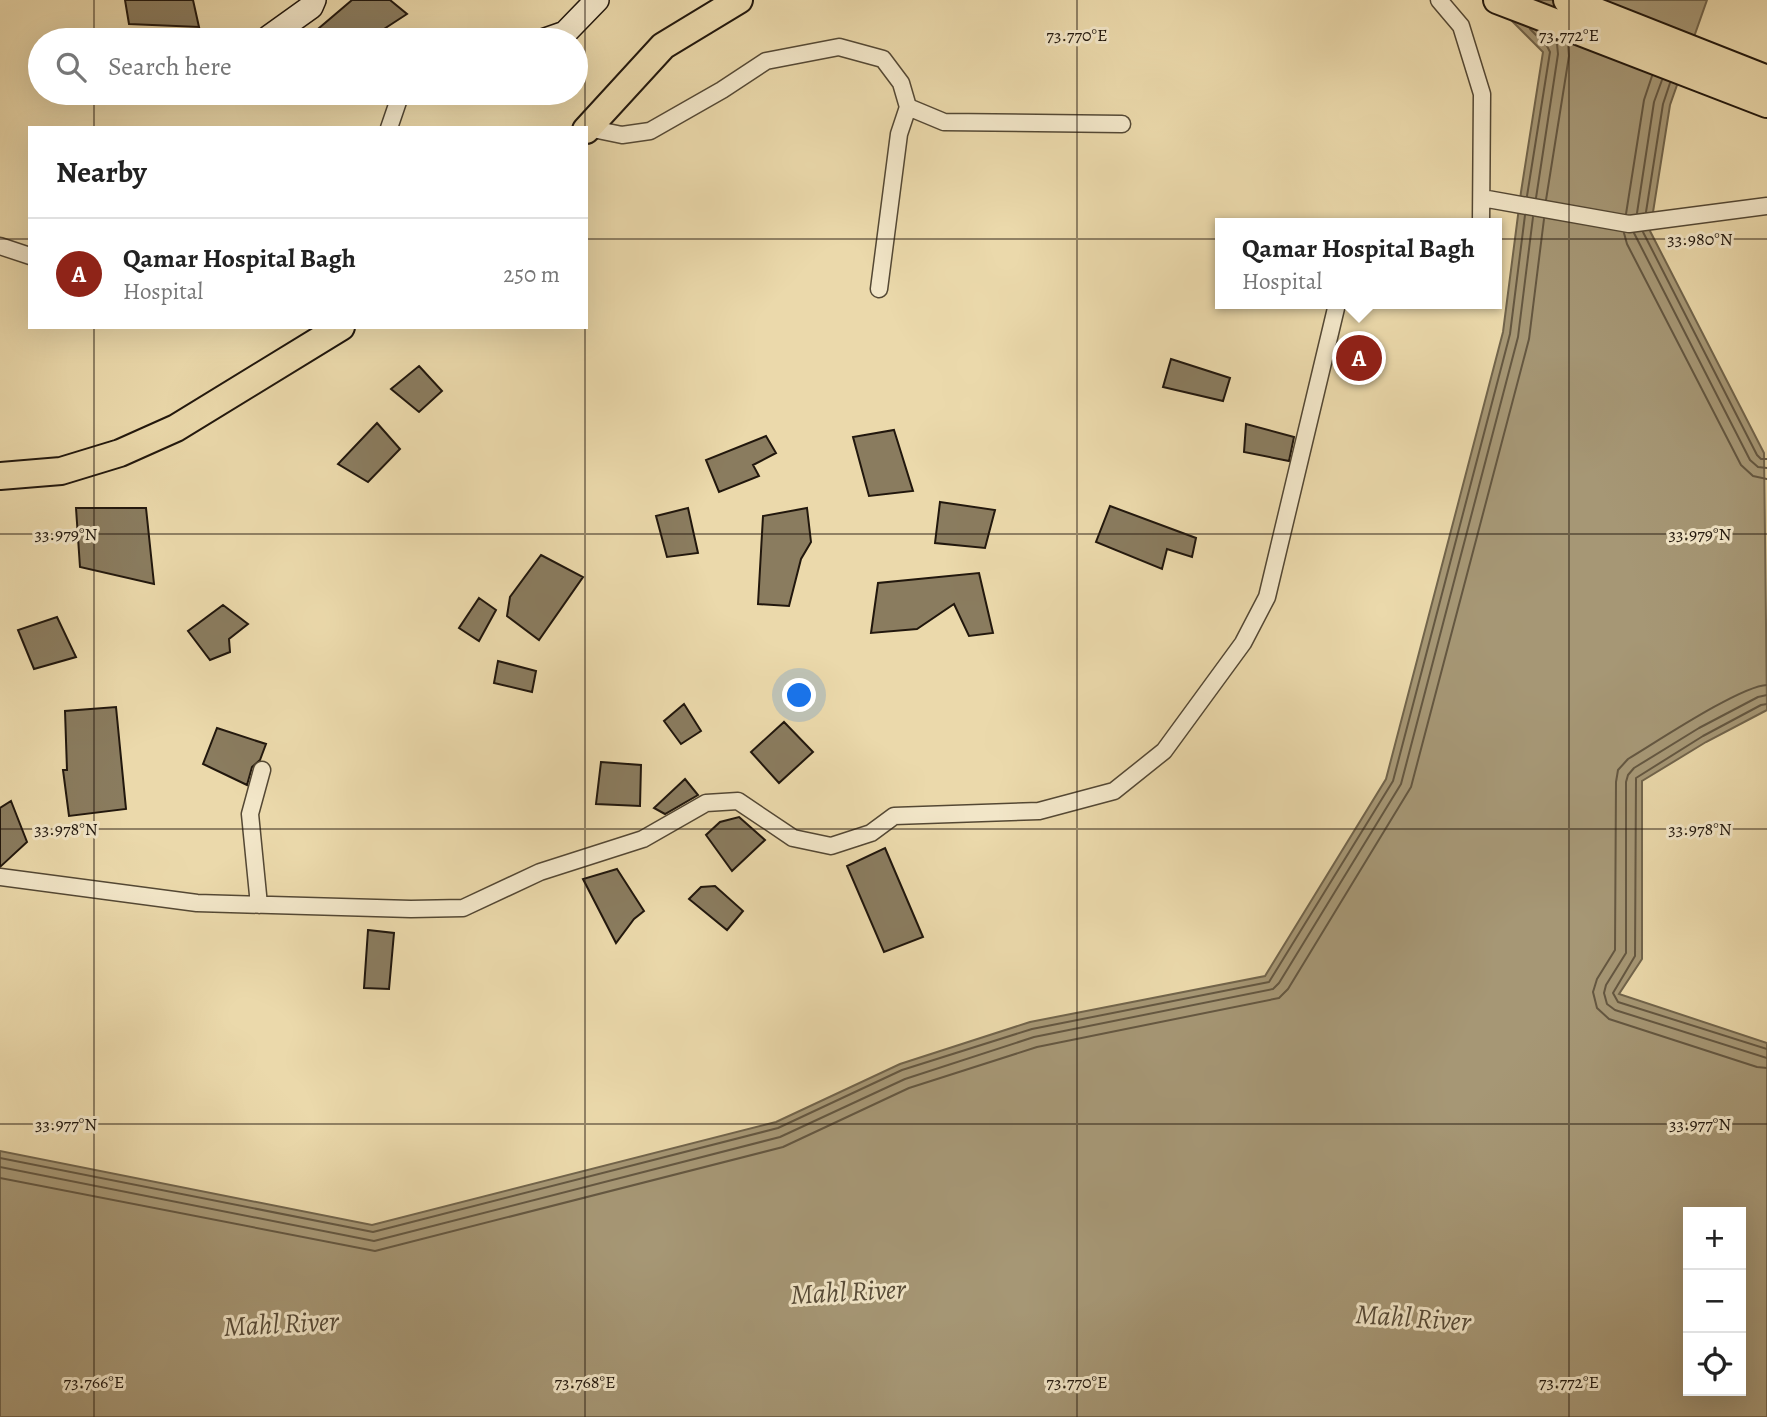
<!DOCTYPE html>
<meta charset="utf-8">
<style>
body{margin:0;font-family:Alegreya,serif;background:#f6f6f6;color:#222}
.controls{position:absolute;right:21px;bottom:21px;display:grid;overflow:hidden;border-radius:0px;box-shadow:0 7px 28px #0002}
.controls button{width:63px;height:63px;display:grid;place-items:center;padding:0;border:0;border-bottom:2px solid #e0e0e0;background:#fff;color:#222;font:35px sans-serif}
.you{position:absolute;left:800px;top:696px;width:24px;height:24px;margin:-18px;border:5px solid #fff;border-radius:50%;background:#1a73e8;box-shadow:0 0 0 10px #1a73e833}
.badge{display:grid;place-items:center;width:46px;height:46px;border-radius:50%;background:#8f2418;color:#fff;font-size:23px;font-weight:700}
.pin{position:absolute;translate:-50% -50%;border:4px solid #fff;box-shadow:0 2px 7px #0006}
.popup{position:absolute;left:1215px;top:218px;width:287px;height:91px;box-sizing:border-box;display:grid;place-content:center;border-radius:0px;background:#fff;filter:drop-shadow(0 2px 5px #0005);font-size:23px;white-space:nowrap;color:#767676}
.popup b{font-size:26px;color:#222}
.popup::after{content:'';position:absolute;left:50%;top:100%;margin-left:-14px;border:14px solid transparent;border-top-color:#fff}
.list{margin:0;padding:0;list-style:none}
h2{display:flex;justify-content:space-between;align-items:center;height:91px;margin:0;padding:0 28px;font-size:30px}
h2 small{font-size:23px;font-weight:400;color:#767676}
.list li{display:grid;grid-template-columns:46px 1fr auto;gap:21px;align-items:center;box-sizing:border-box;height:112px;padding:0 28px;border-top:2px solid #e0e0e0}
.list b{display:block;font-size:26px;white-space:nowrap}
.list p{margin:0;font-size:23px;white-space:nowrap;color:#767676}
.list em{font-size:23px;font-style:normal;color:#767676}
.icon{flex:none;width:38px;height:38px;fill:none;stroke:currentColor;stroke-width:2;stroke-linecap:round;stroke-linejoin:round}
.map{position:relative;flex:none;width:1767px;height:1417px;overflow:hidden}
.search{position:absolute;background:#fff;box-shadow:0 7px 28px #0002;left:28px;top:28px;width:560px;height:77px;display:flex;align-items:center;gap:18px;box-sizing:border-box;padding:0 24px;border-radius:38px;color:#767676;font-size:26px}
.panel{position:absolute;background:#fff;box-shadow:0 7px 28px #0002;left:28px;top:126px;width:560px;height:203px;border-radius:0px}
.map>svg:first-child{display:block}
.water{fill:#a69775;stroke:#71644b;stroke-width:2;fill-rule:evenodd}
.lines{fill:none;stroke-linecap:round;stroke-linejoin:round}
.shore{stroke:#645741;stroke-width:2}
.building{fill:#8a7c5f;stroke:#21170d;stroke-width:2}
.minor-casing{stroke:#544834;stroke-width:19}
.secondary-casing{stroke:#21170d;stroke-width:26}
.primary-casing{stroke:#21170d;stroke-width:30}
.minor{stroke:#f2e6c8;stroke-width:16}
.secondary{stroke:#f2e6c8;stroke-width:23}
.primary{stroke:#ebd9ab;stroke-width:26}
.ticks{fill:none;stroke:#21170d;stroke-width:2;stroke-opacity:0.45}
.labels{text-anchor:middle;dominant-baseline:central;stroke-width:6;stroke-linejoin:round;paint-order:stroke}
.water-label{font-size:28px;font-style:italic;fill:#564a37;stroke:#f2e6c8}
.ticks-label{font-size:18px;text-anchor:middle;fill:#21170d;stroke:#f2e6c8;stroke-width:6;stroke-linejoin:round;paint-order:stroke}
</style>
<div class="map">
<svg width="1767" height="1417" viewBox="0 0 1767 1417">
<rect width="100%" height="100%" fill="#ebd9ab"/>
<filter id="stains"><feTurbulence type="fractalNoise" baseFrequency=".00286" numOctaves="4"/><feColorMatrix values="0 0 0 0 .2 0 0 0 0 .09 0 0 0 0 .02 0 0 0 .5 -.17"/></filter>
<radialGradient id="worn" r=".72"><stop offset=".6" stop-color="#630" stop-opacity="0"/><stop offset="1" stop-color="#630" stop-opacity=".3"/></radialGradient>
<path class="water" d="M 1491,0 L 1707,0 L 1670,105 L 1650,231 L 1764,453 L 1767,710 L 1706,742 L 1642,781 L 1642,959 L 1619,994 L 1767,1043 L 1767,1417 L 0,1417 L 0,1151 L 372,1225 L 776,1122 L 900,1064 L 1030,1022 L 1265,976 L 1386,779 L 1503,332 L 1521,192 L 1543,52 ZM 1688,1212 L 1741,1212 L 1741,1391 L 1688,1391 Z"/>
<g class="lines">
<path class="shore" d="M 1527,196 L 1550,52 L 1547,46 L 1530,29
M 1536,198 L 1558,54 L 1557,44 L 1550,36
M 1546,200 L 1569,56 L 1568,43
M 1646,212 L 1663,104 L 1670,83
M 1637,213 L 1654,102 L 1662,80
M 1626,214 L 1644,100 L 1652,76
M 1643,232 L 1757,455 L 1761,459 L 1767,459
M 1624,233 L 1627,244 L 1741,465 L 1753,476 L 1767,479
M 1634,233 L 1750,460 L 1758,467 L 1767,468
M 1767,685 C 1740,686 1655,743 1628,759 L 1618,770 L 1616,782 L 1615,950 L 1597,979 L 1593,992 L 1597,1008 L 1609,1019 L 1757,1067 L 1767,1068
M 1767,695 L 1758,697 L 1699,728 L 1634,768 L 1628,775 L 1626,782 L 1626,953 L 1606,985 L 1604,993 L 1607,1004 L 1615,1010 L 1767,1058
M 1767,704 L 1761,705 L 1703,736 L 1636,778 L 1635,956 L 1613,993 L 1618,1002 L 1767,1049
M 0,1158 L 373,1232 L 778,1128 L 902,1070 L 1032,1029 L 1269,982 L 1393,781 L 1510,334 L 1525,215
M 0,1167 L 374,1241 L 780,1137 L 905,1079 L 1034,1037 L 1273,989 L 1279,983 L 1401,784 L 1518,337 L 1533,217
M 0,1178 L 375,1251 L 783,1147 L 909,1088 L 1037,1047 L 1279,998 L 1288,989 L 1411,787 L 1529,339 L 1544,219"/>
</g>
<path class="building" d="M 125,0 L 193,0 L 199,27 L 129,24 Z
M 352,0 L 390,0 L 407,14 L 367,40 L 305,40 Z
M 1171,359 L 1230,378 L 1223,401 L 1163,387 Z
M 419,366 L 442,391 L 419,412 L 391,389 Z
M 377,423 L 400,449 L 368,482 L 338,464 Z
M 1246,424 L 1294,437 L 1289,461 L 1244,452 Z
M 894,430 L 913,491 L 869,496 L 853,437 Z
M 766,436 L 776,453 L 753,465 L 759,476 L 719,492 L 706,460 Z
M 940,502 L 995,510 L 985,548 L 935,543 Z
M 1110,506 L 1196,538 L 1192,557 L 1167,549 L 1162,569 L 1096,542 Z
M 76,508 L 146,508 L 154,584 L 80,567 Z
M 688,508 L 698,553 L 667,557 L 656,516 Z
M 807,508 L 811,542 L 801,559 L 789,606 L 758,604 L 763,516 Z
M 541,555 L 583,577 L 539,640 L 507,616 L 510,597 Z
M 979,573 L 993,633 L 969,636 L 954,604 L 917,629 L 871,633 L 878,583 Z
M 479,598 L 496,610 L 479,641 L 459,628 Z
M 223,605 L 248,624 L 229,639 L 230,652 L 210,660 L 188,631 Z
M 57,617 L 76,657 L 34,669 L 18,630 Z
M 498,661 L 536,671 L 532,692 L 494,683 Z
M 684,704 L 701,731 L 681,744 L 664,721 Z
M 116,707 L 126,809 L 69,816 L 63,770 L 67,770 L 65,711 Z
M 784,722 L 813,752 L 779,783 L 751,752 Z
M 217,728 L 266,744 L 260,760 L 252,767 L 247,785 L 203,764 Z
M 601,762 L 641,765 L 640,806 L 596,804 Z
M 685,779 L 698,795 L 665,814 L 654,808 Z
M 11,801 L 27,842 L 0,867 L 0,808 Z
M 739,817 L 765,840 L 732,871 L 706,835 L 720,822 Z
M 885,848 L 923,937 L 884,952 L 847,866 Z
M 617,869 L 644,911 L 634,919 L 616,943 L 583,879 Z
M 715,886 L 743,911 L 727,930 L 689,899 L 701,887 Z
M 368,930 L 394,933 L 389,989 L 364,988 Z"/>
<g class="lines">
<defs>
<path id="minor" d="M 1439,0 L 1461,26 L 1482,94 L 1481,223
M 908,107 L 944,122 L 1122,124
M 389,128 L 401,93
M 588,128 L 622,135 L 650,131 L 722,90 L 766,61 L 839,47 L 883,59 L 901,83 L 908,107 L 899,134 L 879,289
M 1482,198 L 1629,224 L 1767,206
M 0,246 L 30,256
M 0,877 L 197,903 L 411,909 L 463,908 L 540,872 L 643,839 L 706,803 L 738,801 L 793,838 L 831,846 L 871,833 L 894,816 L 1039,811 L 1114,791 L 1164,751 L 1243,643 L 1267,597 L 1337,304
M 259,905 L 250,814 L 262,770"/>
<path id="secondary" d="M 269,40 L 269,37 L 311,7 L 314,0
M 545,40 L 565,33 L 597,0"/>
<path id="primary" d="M 1497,0 L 1767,104
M 1567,0 L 1767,79
M 586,130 L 663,46 L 739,0
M 0,476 L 61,471 L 120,453 L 176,428 L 341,327"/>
</defs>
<use href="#minor" class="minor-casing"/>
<use href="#secondary" class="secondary-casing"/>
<use href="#primary" class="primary-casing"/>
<use href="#minor" class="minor"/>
<use href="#secondary" class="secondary"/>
<use href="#primary" class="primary"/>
</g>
<path class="ticks" d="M 94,0 L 94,40M 585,0 L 585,128M 1077,0 L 1077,1417M 1569,0 L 1569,1417M 94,93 L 94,128M 0,239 L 30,239M 586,239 L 1767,239M 94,327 L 94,1417M 585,327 L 585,1417M 0,534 L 1767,534M 0,829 L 1767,829M 0,1124 L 1767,1124"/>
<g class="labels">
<g class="water-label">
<text transform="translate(848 1292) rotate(-3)">Mahl River</text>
<text transform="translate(1413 1318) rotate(4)">Mahl River</text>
<text transform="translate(281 1324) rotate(-3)">Mahl River</text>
</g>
</g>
<g class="ticks-label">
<text x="1077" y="41">73.770°E</text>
<text x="1569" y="41">73.772°E</text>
<text x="1700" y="245">33.980°N</text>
<text x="66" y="540">33.979°N</text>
<text x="1700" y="540">33.979°N</text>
<text x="66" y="835">33.978°N</text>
<text x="1700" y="835">33.978°N</text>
<text x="66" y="1130">33.977°N</text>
<text x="1700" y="1130">33.977°N</text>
<text x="94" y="1388">73.766°E</text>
<text x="585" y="1388">73.768°E</text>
<text x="1077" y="1388">73.770°E</text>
<text x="1569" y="1388">73.772°E</text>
</g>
<rect width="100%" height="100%" filter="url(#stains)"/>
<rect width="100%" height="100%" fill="url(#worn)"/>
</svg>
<div class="controls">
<button>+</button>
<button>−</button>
<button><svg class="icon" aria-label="locate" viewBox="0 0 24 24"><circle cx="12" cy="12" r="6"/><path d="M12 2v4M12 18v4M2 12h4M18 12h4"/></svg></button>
</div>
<div class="you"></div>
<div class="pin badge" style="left:1359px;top:358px">A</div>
<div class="popup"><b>Qamar Hospital Bagh</b>Hospital</div>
<div class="search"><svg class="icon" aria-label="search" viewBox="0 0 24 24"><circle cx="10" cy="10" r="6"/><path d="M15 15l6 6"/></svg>Search here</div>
<section class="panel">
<h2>Nearby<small></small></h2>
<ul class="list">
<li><span class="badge">A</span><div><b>Qamar Hospital Bagh</b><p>Hospital</p></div><em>250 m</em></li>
</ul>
</section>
</div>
